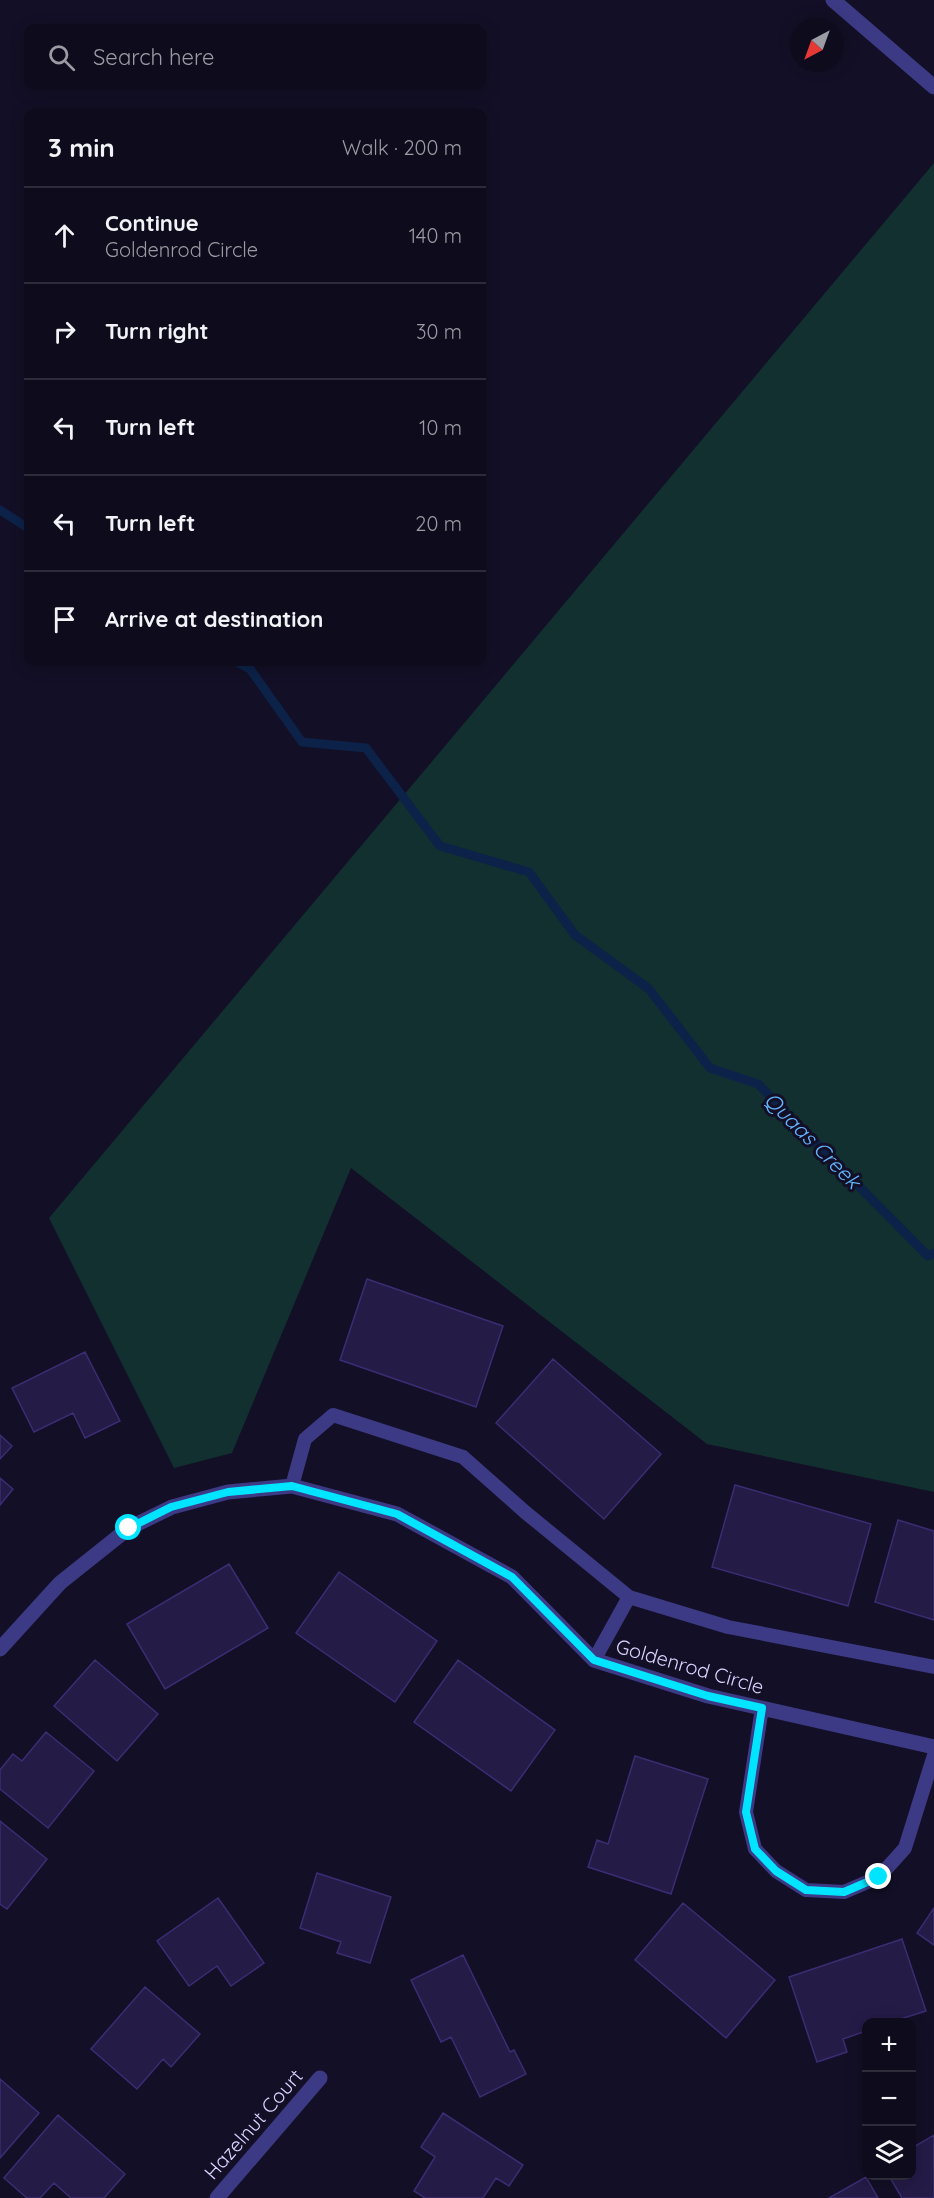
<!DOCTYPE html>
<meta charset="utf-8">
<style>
body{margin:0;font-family:Quicksand,sans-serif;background:#1c1929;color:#f1f3f6}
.controls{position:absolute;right:18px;bottom:18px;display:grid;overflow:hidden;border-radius:12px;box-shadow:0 3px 15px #0003}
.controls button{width:54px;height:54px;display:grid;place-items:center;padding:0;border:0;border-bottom:2px solid #2e2b3b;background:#0e0b1c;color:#f1f3f6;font:30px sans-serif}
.compass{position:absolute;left:790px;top:18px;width:54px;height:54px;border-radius:50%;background:#0e0b1c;box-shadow:0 3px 15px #0003;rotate:221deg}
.stop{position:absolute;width:18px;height:18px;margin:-14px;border:4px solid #00e5ff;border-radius:50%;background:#fff}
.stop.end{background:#00e5ff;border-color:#fff;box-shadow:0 2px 6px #0008}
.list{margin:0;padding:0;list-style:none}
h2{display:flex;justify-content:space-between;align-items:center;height:78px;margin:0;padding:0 24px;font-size:26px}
h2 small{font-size:20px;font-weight:400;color:#9b9ba3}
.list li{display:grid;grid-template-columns:39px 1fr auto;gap:18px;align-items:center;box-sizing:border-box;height:96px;padding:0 24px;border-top:2px solid #2e2b3b}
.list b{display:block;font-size:22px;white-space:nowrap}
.list p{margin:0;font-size:20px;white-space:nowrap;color:#9b9ba3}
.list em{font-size:20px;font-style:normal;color:#9b9ba3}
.icon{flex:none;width:33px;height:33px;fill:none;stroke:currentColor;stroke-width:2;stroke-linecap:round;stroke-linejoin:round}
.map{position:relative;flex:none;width:934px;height:2198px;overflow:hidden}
.search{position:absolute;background:#0e0b1c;box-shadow:0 3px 15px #0003;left:24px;top:24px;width:462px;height:66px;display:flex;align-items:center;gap:15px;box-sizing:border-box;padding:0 21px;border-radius:12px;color:#9b9ba3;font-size:22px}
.panel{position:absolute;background:#0e0b1c;box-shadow:0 3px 15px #0003;left:24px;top:108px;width:462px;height:558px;border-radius:12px}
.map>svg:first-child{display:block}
.green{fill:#12302f}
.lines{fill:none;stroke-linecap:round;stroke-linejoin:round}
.stream{stroke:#0c2248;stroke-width:9}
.building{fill:#241b47;stroke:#3b2d73;stroke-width:1.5}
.lane{stroke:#3d3a85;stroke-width:14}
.street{stroke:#3d3a85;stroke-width:15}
.route{stroke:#00e5ff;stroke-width:8}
.labels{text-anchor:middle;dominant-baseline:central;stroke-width:6;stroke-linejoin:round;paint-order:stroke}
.street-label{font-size:20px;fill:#d9d4ff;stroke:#130f26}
.water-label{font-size:21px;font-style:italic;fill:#62b6ff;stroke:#130f26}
</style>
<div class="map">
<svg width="934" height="2198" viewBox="0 0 934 2198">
<rect width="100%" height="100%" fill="#130f26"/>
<path class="green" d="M 934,163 L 934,1492 L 707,1444 L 351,1168 L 232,1453 L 174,1468 L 49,1218 Z"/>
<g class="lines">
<path class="stream" d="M 0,510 L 28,528
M 237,662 L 250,669 L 302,742 L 366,748 L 440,846 L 529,872 L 575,935 L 649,989 L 710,1068 L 758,1084 L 928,1256 L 934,1253"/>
</g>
<path class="building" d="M 367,1279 L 503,1326 L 476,1407 L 340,1360 Z
M 85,1352 L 120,1421 L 85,1438 L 73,1413 L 34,1432 L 12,1388 Z
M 553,1359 L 661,1454 L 604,1519 L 496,1423 Z
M 0,1435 L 12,1446 L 0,1459 Z
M 0,1478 L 13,1489 L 0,1505 Z
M 735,1485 L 871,1524 L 848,1606 L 712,1567 Z
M 898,1520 L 934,1531 L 934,1620 L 875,1602 Z
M 229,1564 L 268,1628 L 165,1689 L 127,1624 Z
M 339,1572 L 437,1641 L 395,1702 L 296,1633 Z
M 95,1660 L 158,1714 L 117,1761 L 54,1706 Z
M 458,1660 L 555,1730 L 511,1791 L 414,1722 Z
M 46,1732 L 94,1771 L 48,1828 L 0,1789 L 0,1770 L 13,1754 L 22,1761 Z
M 635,1756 L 708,1779 L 671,1894 L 588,1867 L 597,1840 L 608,1844 Z
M 0,1821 L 47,1859 L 7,1909 L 0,1904 Z
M 317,1873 L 391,1897 L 370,1963 L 337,1953 L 341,1942 L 300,1928 Z
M 218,1898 L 264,1963 L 231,1986 L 217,1966 L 189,1986 L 157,1941 Z
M 683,1903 L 775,1980 L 726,2038 L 635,1960 Z
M 934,1908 L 934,1945 L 917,1933 Z
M 902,1939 L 926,2011 L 891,2022 L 866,2022 L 866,2031 L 843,2039 L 847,2052 L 817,2062 L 789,1977 Z
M 463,1955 L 510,2052 L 514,2050 L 526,2074 L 480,2097 L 451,2037 L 441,2042 L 411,1980 Z
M 145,1987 L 200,2034 L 171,2067 L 163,2059 L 137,2089 L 91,2049 Z
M 0,2079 L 39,2113 L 0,2158 Z
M 443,2113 L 523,2165 L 509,2186 L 496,2178 L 483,2198 L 425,2198 L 414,2191 L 435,2157 L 421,2147 Z
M 58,2115 L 125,2174 L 104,2198 L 71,2198 L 54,2183 L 40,2198 L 27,2198 L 4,2178 Z
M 934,2135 L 934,2198 L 902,2198 L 889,2176 L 912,2176 L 912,2148 Z
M 866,2177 L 878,2198 L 829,2198 Z"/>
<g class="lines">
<path class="lane" d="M 292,1486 L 305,1439 L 333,1415 L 463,1457 L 525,1512 L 629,1597 L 728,1627 L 934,1667
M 594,1660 L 629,1597
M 762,1708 L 746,1812 L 755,1849 L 776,1871 L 806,1890 L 844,1892 L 879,1877 L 905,1848 L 934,1755"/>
<path class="street" d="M 833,0 L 934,87
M 0,1649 L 60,1583 L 129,1528 L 172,1507 L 228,1492 L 292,1486 L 397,1514 L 512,1577 L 594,1660 L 708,1696 L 934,1747
M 217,2198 L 320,2078"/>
</g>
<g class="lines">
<path class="route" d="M 129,1528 L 171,1507 L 228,1492 L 292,1486 L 397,1514 L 512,1577 L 594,1660 L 708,1696 L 762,1708 L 746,1812 L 755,1849 L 776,1871 L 806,1890 L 844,1892 L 879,1877"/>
</g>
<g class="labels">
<g class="street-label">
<text transform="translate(690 1666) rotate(16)">Goldenrod Circle</text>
<text transform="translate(253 2124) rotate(-49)">Hazelnut Court</text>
</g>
<g class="water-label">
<text transform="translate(813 1140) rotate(45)">Quaas Creek</text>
</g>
</g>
</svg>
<div class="controls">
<button>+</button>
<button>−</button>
<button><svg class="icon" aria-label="layers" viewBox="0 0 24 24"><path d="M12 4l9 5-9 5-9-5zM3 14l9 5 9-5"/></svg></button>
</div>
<svg class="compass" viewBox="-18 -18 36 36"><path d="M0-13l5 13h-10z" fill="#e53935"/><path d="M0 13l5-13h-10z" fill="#9b9ba3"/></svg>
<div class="stop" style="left:129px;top:1528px"></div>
<div class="stop end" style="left:879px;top:1877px"></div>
<div class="search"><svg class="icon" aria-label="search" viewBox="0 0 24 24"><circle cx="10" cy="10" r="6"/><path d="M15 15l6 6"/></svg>Search here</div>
<section class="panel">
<h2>3 min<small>Walk · 200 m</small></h2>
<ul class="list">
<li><svg class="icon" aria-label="ahead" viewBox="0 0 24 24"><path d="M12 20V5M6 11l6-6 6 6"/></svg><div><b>Continue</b><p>Goldenrod Circle</p></div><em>140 m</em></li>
<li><svg class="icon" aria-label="right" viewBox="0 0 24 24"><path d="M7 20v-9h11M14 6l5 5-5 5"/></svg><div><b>Turn right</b></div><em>30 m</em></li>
<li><svg class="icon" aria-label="left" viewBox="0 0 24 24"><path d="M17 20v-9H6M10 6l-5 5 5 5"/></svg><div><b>Turn left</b></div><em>10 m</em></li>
<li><svg class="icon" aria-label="left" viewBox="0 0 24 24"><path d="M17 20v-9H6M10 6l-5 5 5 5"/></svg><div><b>Turn left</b></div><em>20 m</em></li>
<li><svg class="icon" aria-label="arrive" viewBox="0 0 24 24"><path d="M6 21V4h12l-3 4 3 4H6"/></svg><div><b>Arrive at destination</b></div></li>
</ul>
</section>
</div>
